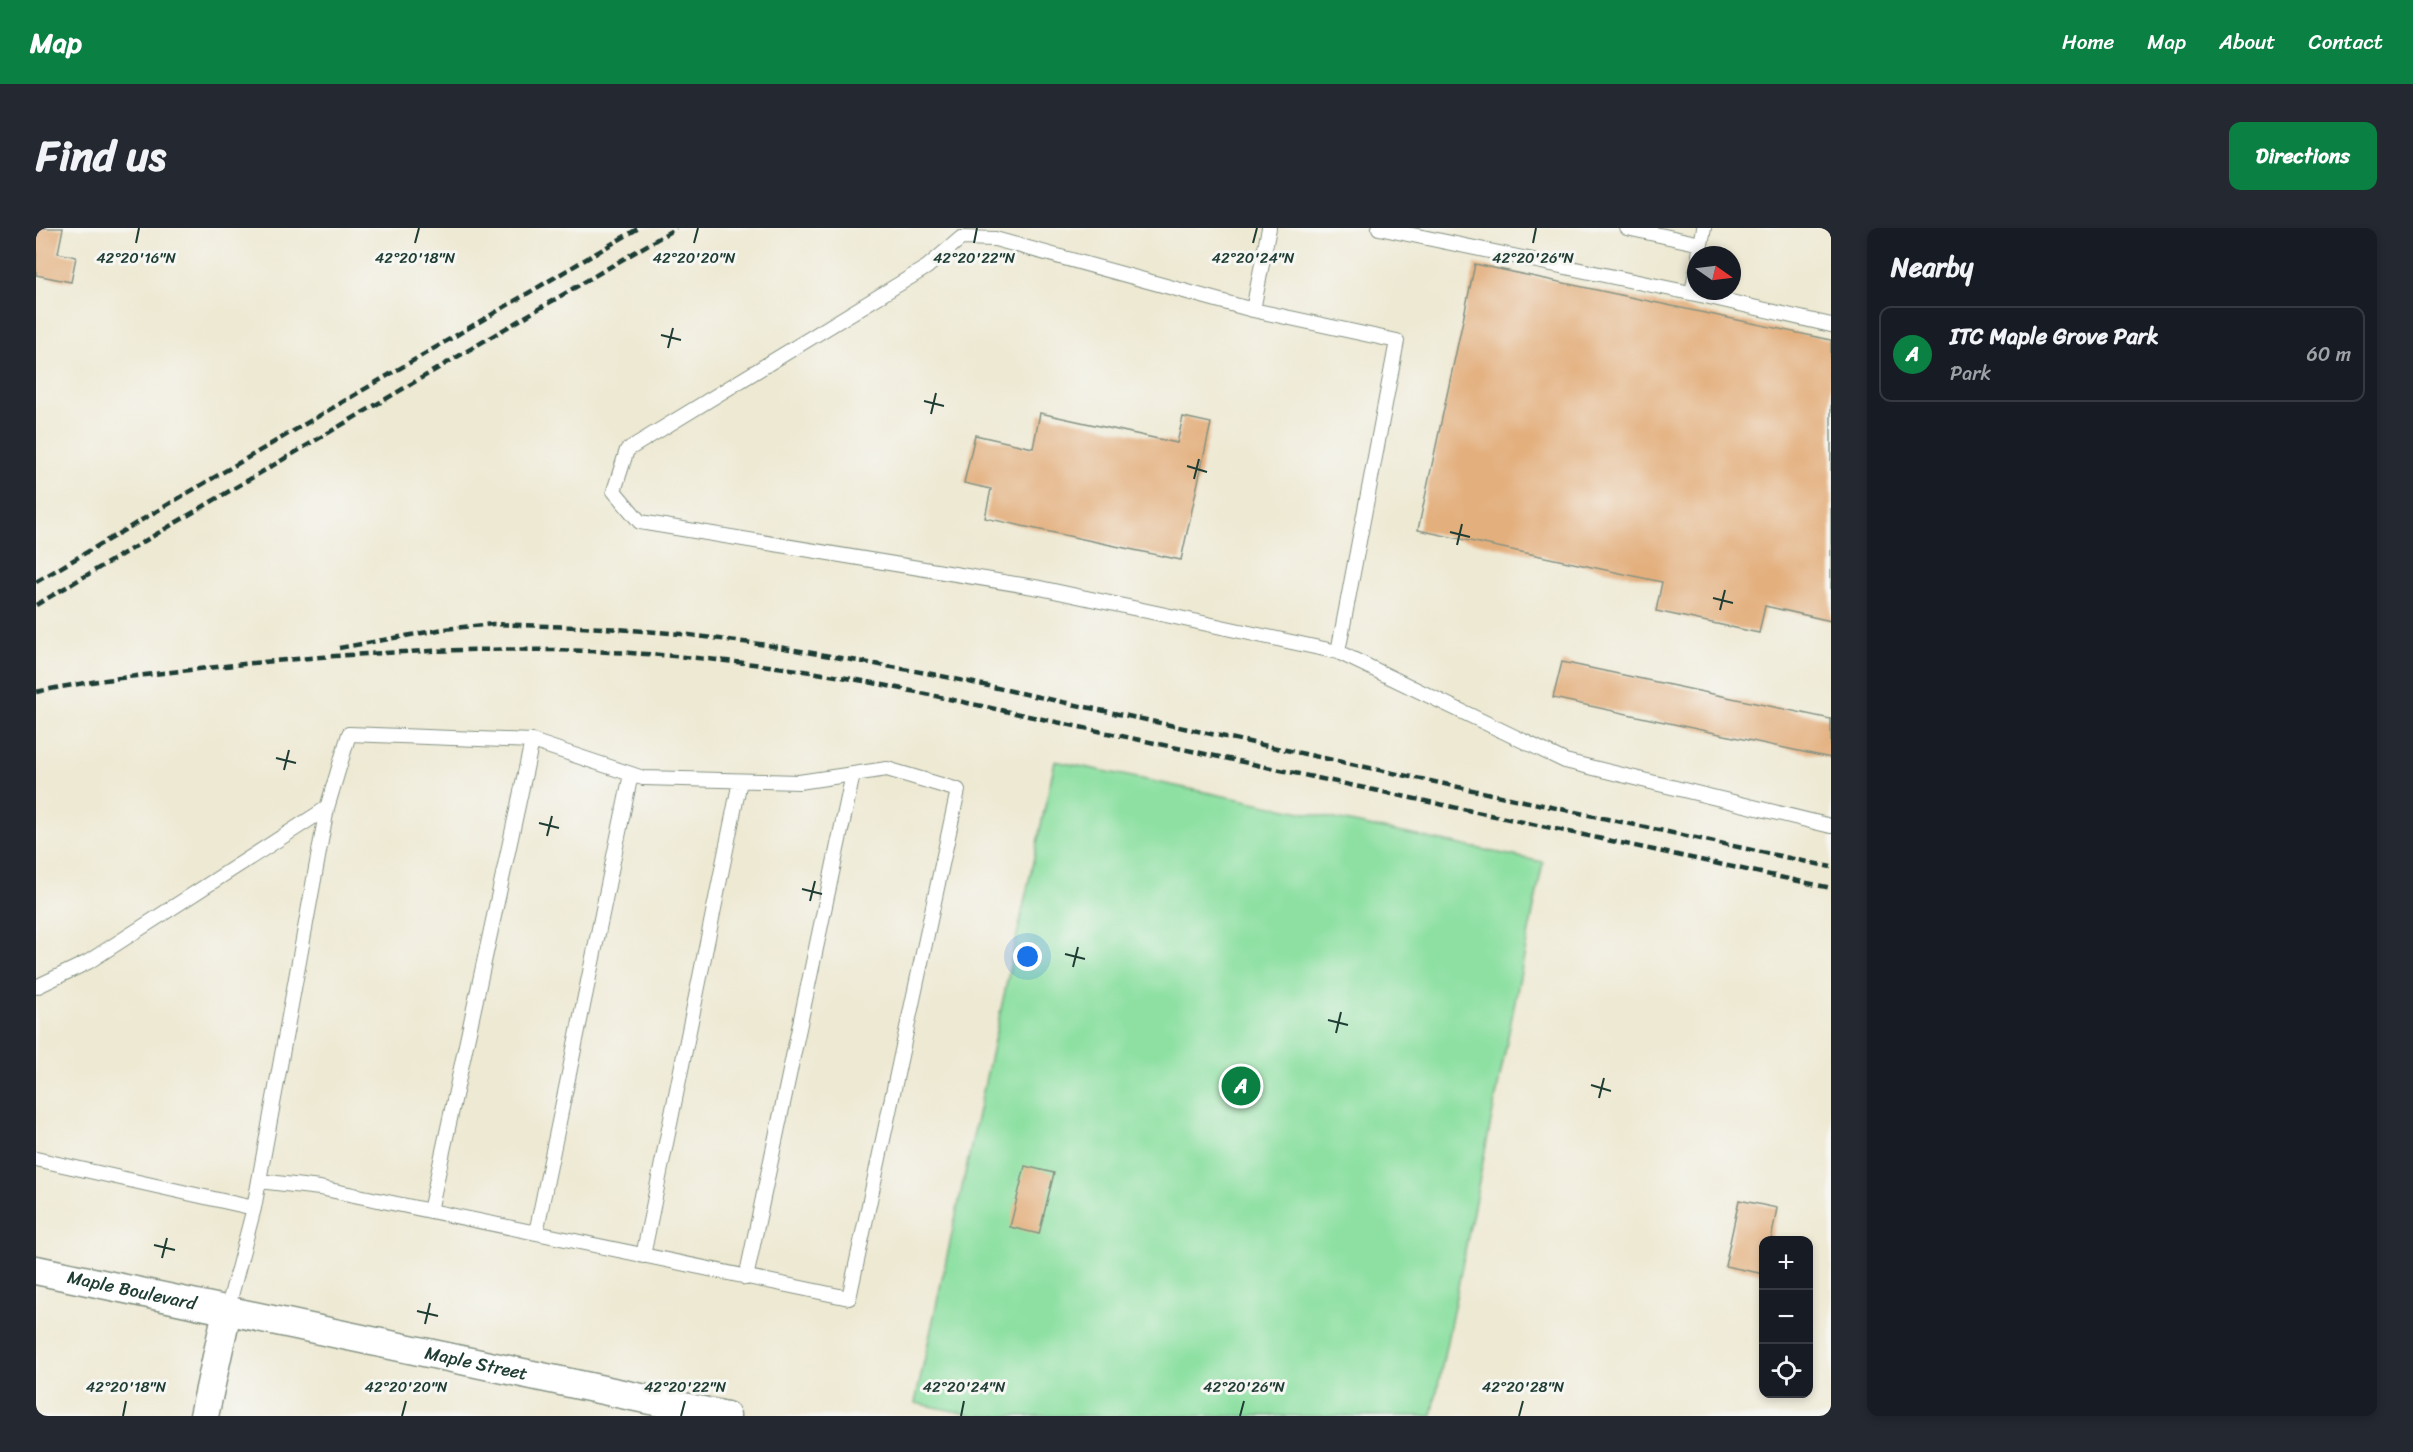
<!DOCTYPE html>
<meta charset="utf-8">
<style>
body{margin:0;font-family:Sriracha,sans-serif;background:#242831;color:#f1f3f6}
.controls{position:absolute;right:18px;bottom:18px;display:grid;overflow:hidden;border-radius:12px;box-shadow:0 3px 9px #0003}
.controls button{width:54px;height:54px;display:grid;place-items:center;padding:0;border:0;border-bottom:2px solid #363941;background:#171b24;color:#f1f3f6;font:30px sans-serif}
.compass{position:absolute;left:1651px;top:18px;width:54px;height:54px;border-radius:50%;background:#171b24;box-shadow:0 3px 9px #0003;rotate:104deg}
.you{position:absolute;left:992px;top:729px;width:21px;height:21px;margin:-15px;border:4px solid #fff;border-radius:50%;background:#1a73e8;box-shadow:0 0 0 9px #1a73e833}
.badge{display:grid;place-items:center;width:39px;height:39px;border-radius:50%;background:#0b8043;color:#fff;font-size:20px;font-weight:700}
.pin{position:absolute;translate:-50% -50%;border:3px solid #fff;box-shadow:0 2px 6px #0006}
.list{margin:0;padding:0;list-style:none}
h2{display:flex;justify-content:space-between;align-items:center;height:78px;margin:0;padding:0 24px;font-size:26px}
h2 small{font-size:20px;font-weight:400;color:#9ea1a6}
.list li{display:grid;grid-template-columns:39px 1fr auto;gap:18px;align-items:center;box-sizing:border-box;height:96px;margin:0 12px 12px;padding:0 12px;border:2px solid #363941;border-radius:12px}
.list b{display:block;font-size:22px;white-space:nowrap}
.list p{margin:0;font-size:20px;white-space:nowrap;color:#9ea1a6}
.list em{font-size:20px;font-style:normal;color:#9ea1a6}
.icon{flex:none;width:33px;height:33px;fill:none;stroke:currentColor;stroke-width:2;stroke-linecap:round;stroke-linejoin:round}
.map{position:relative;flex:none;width:1795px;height:1188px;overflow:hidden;border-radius:12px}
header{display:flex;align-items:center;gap:36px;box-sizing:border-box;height:84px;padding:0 30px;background:#0b8043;color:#fff}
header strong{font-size:28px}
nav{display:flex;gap:33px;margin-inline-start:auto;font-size:21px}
.intro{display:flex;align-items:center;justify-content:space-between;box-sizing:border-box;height:144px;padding:0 36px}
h1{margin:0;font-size:42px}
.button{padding:15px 27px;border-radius:12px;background:#0b8043;color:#fff;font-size:21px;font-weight:700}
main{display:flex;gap:36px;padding:0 36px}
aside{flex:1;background:#171b24;border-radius:12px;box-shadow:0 3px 9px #0003}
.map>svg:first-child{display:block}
.green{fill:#8de0a2;stroke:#568e6b;stroke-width:1.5}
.building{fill:#e3af7d}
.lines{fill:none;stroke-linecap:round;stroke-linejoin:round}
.service-casing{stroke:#869384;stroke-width:16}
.minor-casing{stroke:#869384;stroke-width:31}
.service{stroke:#fff;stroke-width:14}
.minor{stroke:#fff;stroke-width:28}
.rail{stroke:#1f3d34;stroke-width:4.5;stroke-dasharray:9 4.5;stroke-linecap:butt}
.ticks{fill:none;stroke:#1f3d34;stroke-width:2}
.labels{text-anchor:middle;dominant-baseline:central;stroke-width:6;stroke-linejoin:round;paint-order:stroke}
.street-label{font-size:18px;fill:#1f3d34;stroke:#f6f6f2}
.ticks-label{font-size:15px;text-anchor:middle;fill:#1f3d34;stroke:#f6f6f2;stroke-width:6;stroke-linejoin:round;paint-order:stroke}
</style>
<header>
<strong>Map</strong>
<nav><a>Home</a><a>Map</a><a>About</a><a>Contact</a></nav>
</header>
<div class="intro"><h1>Find us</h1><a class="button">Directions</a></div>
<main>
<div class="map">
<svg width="1795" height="1188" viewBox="0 0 1795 1188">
<rect width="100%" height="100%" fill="#f6f6f2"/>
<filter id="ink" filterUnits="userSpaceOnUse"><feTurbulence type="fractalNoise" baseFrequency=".0167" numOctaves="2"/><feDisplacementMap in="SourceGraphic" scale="12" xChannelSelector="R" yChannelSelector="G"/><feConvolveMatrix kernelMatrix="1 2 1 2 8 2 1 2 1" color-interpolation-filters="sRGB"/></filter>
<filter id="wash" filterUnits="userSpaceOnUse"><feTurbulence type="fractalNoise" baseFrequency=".008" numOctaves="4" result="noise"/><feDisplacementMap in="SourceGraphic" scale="24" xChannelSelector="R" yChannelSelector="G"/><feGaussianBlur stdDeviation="1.35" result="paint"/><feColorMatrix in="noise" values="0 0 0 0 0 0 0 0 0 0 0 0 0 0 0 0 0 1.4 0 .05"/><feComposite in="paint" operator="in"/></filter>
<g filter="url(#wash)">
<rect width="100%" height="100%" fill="#eee9d3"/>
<path class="green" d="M 1019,533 L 1507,634 L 1396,1188 L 941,1188 L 879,1175 Z"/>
<g id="blocks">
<path class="building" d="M 0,0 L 27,0 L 22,25 L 40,29 L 35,54 L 0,47 Z
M 1439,36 L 1795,112 L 1795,393 L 1729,378 L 1723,405 L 1620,383 L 1626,354 L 1382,302 Z
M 1004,185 L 1141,215 L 1147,189 L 1175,195 L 1145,332 L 949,290 L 955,261 L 928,255 L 939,207 L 997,220 Z
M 1526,434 L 1795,491 L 1795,530 L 1517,470 Z
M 989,938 L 1018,945 L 1003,1006 L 974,999 Z
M 1703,972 L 1741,980 L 1735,1012 L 1728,1012 L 1728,1046 L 1689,1038 Z"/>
</g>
</g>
<g filter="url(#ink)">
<use href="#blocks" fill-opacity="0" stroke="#869384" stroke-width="1.5"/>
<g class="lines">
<defs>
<path id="service" d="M 1233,0 L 1217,82 L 1361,113 L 1302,424 L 1529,533 L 1795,598
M 1343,0 L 1669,68 L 1795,97
M 1591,0 L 1665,16
M 1663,27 L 1668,0
M 1656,65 L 1660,43
M 1217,82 L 959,11 L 925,10 L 891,39 L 591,222 L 578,263 L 604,294 L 1004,360 L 1302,424
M 0,759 L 52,734 L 291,580
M 0,931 L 218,980
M 394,983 L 496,513
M 500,1005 L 595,546
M 607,1028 L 704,553
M 710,1050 L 817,546
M 191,1083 L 218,980 L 291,580 L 313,506 L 496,513 L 607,550 L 763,554 L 851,541 L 922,562 L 813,1070 L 284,960 L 223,953"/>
<g id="minor">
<path id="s1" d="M 0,1042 L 690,1188"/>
<path d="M 168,1188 L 191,1083"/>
</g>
</defs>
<use href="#service" class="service-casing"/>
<use href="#minor" class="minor-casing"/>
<use href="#service" class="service"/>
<use href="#minor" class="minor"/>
<path class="rail" d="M 0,354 L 603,0
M 0,377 L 640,0
M 303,420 L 408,401 L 457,396 L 569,400 L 646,406 L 731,417 L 896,446 L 1795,639
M 0,464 C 65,450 131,445 198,437 C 414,414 629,414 843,456 L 1795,660"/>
</g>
</g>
<path class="ticks" d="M 100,15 L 103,0M 379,15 L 383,0M 658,15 L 662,0M 938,15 L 941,0M 1217,15 L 1221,0M 1497,15 L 1500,0M 625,107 L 645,112M 632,120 L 637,100M 888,173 L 908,178M 895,186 L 900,165M 1151,238 L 1171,244M 1158,251 L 1163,231M 1414,304 L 1434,309M 1421,317 L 1426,296M 1677,370 L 1697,375M 1684,382 L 1689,362M 240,530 L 260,535M 248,542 L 253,522M 503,595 L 523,600M 511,608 L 516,588M 766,661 L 786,666M 774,673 L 779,653M 1029,726 L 1049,731M 1037,739 L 1042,719M 1292,792 L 1312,797M 1300,805 L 1305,784M 1555,857 L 1575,863M 1563,870 L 1568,850M 118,1017 L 139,1022M 126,1030 L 131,1010M 381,1083 L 402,1088M 389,1096 L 394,1075M 87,1188 L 90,1173M 366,1188 L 370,1173M 645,1188 L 649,1173M 925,1188 L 928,1173M 1204,1188 L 1208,1173M 1483,1188 L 1487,1173"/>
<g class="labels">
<g class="street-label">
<text stroke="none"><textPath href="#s1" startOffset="98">Maple Boulevard</textPath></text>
<text stroke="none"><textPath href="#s1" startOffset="450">Maple Street</textPath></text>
</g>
</g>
<g class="ticks-label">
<text x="100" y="35">42°20'16"N</text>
<text x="379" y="35">42°20'18"N</text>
<text x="658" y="35">42°20'20"N</text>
<text x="938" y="35">42°20'22"N</text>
<text x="1217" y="35">42°20'24"N</text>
<text x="1497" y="35">42°20'26"N</text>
<text x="90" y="1164">42°20'18"N</text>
<text x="370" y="1164">42°20'20"N</text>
<text x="649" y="1164">42°20'22"N</text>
<text x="928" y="1164">42°20'24"N</text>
<text x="1208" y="1164">42°20'26"N</text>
<text x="1487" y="1164">42°20'28"N</text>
</g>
</svg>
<div class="controls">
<button>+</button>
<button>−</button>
<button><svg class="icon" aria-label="locate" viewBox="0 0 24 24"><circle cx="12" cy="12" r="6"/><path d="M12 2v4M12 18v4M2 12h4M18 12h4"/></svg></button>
</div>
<svg class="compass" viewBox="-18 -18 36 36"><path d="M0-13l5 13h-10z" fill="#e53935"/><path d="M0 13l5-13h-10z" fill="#9ea1a6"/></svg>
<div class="you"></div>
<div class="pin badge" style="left:1205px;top:858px">A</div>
</div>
<aside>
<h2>Nearby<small></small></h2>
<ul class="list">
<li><span class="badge">A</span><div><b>ITC Maple Grove Park</b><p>Park</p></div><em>60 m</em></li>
</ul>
</aside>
</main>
